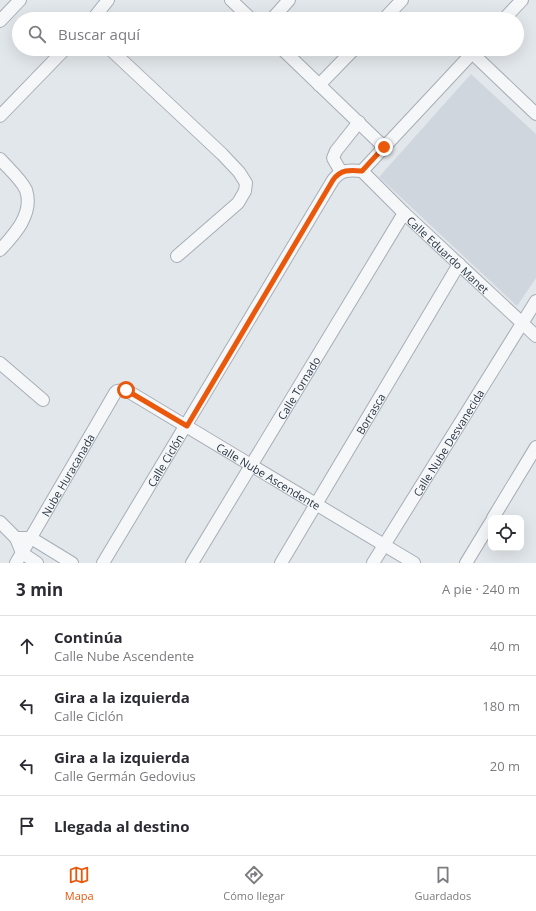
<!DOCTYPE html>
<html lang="es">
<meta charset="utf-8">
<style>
body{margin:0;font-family:"Open Sans",sans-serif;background:#f7f7f7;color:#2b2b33}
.controls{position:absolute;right:12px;bottom:12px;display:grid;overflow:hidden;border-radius:8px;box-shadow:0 4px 16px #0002}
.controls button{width:36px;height:36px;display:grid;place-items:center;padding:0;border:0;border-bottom:1px solid #e1e1e2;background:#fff;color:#2b2b33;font:20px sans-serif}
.stop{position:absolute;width:12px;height:12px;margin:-9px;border:3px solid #ea580c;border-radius:50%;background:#fff}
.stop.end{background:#ea580c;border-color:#fff;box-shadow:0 1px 4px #0008}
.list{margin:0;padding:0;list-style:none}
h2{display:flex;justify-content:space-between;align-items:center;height:52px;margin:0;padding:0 16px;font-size:17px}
h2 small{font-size:13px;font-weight:400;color:#7c7c81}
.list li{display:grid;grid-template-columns:26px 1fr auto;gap:12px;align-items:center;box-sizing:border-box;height:60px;padding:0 16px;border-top:1px solid #e1e1e2}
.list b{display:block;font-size:15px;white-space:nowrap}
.list p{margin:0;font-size:13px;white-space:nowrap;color:#7c7c81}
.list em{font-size:13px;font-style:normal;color:#7c7c81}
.icon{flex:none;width:22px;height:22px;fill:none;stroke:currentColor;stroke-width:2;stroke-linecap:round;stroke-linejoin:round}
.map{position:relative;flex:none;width:536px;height:563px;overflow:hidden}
.search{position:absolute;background:#fff;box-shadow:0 4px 16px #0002;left:12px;right:12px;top:12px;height:44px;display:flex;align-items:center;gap:10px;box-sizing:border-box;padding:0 14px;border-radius:22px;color:#7c7c81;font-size:15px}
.sheet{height:292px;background:#fff}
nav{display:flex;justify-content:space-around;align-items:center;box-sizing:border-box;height:56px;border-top:1px solid #e1e1e2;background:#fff;font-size:11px;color:#7c7c81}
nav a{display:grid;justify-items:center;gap:2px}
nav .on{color:#ea580c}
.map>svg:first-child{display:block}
.built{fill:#d0d6dd}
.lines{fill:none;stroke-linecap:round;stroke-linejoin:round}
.minor-casing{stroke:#a7aeb6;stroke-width:14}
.minor{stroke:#f5f7f9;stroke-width:12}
.route{stroke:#ea580c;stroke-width:5}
.labels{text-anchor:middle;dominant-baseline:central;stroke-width:3;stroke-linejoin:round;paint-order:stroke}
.street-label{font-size:11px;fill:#293644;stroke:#f2f5f8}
</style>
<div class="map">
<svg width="536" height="563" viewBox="0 0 536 563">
<rect width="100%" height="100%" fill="#e2e7eb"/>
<path class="built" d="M 471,74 L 536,134 L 536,278 L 517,306 L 379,177 Z"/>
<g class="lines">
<defs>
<g id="minor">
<path d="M 231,0 L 251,19"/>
<path d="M 93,19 L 108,0"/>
<path d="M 272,19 L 289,0"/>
<path d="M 384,19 L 402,0"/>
<path d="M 504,19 L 522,0"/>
<path d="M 0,21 L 20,0"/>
<path d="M 110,49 L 222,154 L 239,172 L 246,183 L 245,191 L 238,203 L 177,256"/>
<path d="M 282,49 L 384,147"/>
<path d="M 472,53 L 536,114"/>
<path d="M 319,85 L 354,49"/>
<path d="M 0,116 L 65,49"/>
<path d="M 0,159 C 8,168 21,179 26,190 C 34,214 14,235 0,250"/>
<path id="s1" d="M 362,171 L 404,213 L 536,336"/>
<path d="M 362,171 L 476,49"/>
<path d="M 341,172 L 333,158 L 336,151 L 359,122"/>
<path d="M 0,363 L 43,400"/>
<path d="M 493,518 L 536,447"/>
<path d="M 0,522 L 16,538 L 22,553 L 37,563"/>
<path d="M 16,538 L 31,538 L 72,563"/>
<path id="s2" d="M 16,563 L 115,393 L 117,391 L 126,390 L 414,563"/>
<path id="s3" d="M 103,563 L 333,180 C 341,169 350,170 362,171"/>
<path id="s4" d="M 192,563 L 404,213"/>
<path id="s5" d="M 281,563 L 459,264"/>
<path id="s6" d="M 373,563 L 536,301"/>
<path d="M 466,563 L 491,522"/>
</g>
</defs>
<use href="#minor" class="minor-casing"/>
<use href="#minor" class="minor"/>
</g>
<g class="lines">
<path class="route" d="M 126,390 L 187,426 L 333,180 C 341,169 350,170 362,171 L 384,147"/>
</g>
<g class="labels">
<g class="street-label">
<text stroke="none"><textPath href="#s1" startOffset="120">Calle Eduardo Manet</textPath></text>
<text stroke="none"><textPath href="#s4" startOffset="205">Calle Tornado</textPath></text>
<text stroke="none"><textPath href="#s5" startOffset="174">Borrasca</textPath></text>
<text stroke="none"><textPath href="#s6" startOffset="142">Calle Nube Desvanecida</textPath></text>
<text stroke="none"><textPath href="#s3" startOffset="120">Calle Ciclón</textPath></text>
<text stroke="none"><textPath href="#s2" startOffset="102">Nube Huracanada</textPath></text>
<text stroke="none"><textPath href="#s2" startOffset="375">Calle Nube Ascendente</textPath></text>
</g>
</g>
</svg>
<div class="controls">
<button><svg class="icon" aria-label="locate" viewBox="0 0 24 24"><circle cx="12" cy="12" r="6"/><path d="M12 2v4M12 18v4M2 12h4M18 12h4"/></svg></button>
</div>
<div class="stop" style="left:126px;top:390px"></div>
<div class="stop end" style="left:384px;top:147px"></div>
<div class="search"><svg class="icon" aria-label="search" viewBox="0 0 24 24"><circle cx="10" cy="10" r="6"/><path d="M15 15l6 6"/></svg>Buscar aquí</div>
</div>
<section class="sheet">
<h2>3 min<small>A pie · 240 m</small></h2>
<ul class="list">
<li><svg class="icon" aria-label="ahead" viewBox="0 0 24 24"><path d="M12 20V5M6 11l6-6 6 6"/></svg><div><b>Continúa</b><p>Calle Nube Ascendente</p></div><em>40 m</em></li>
<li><svg class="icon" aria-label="left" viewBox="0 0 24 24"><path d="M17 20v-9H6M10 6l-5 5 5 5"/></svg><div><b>Gira a la izquierda</b><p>Calle Ciclón</p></div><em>180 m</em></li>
<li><svg class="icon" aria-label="left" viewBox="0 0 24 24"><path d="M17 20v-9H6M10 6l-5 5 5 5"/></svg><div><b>Gira a la izquierda</b><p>Calle Germán Gedovius</p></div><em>20 m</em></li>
<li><svg class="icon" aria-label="arrive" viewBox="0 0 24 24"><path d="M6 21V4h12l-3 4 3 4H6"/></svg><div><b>Llegada al destino</b></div></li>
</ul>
</section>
<nav>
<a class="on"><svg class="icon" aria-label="map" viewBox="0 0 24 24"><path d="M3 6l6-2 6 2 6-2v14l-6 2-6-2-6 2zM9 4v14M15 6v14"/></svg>Mapa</a>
<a><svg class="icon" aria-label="directions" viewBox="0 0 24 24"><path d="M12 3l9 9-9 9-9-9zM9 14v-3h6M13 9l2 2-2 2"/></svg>Cómo llegar</a>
<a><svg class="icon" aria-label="saved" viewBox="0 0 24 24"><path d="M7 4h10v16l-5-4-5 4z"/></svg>Guardados</a>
</nav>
